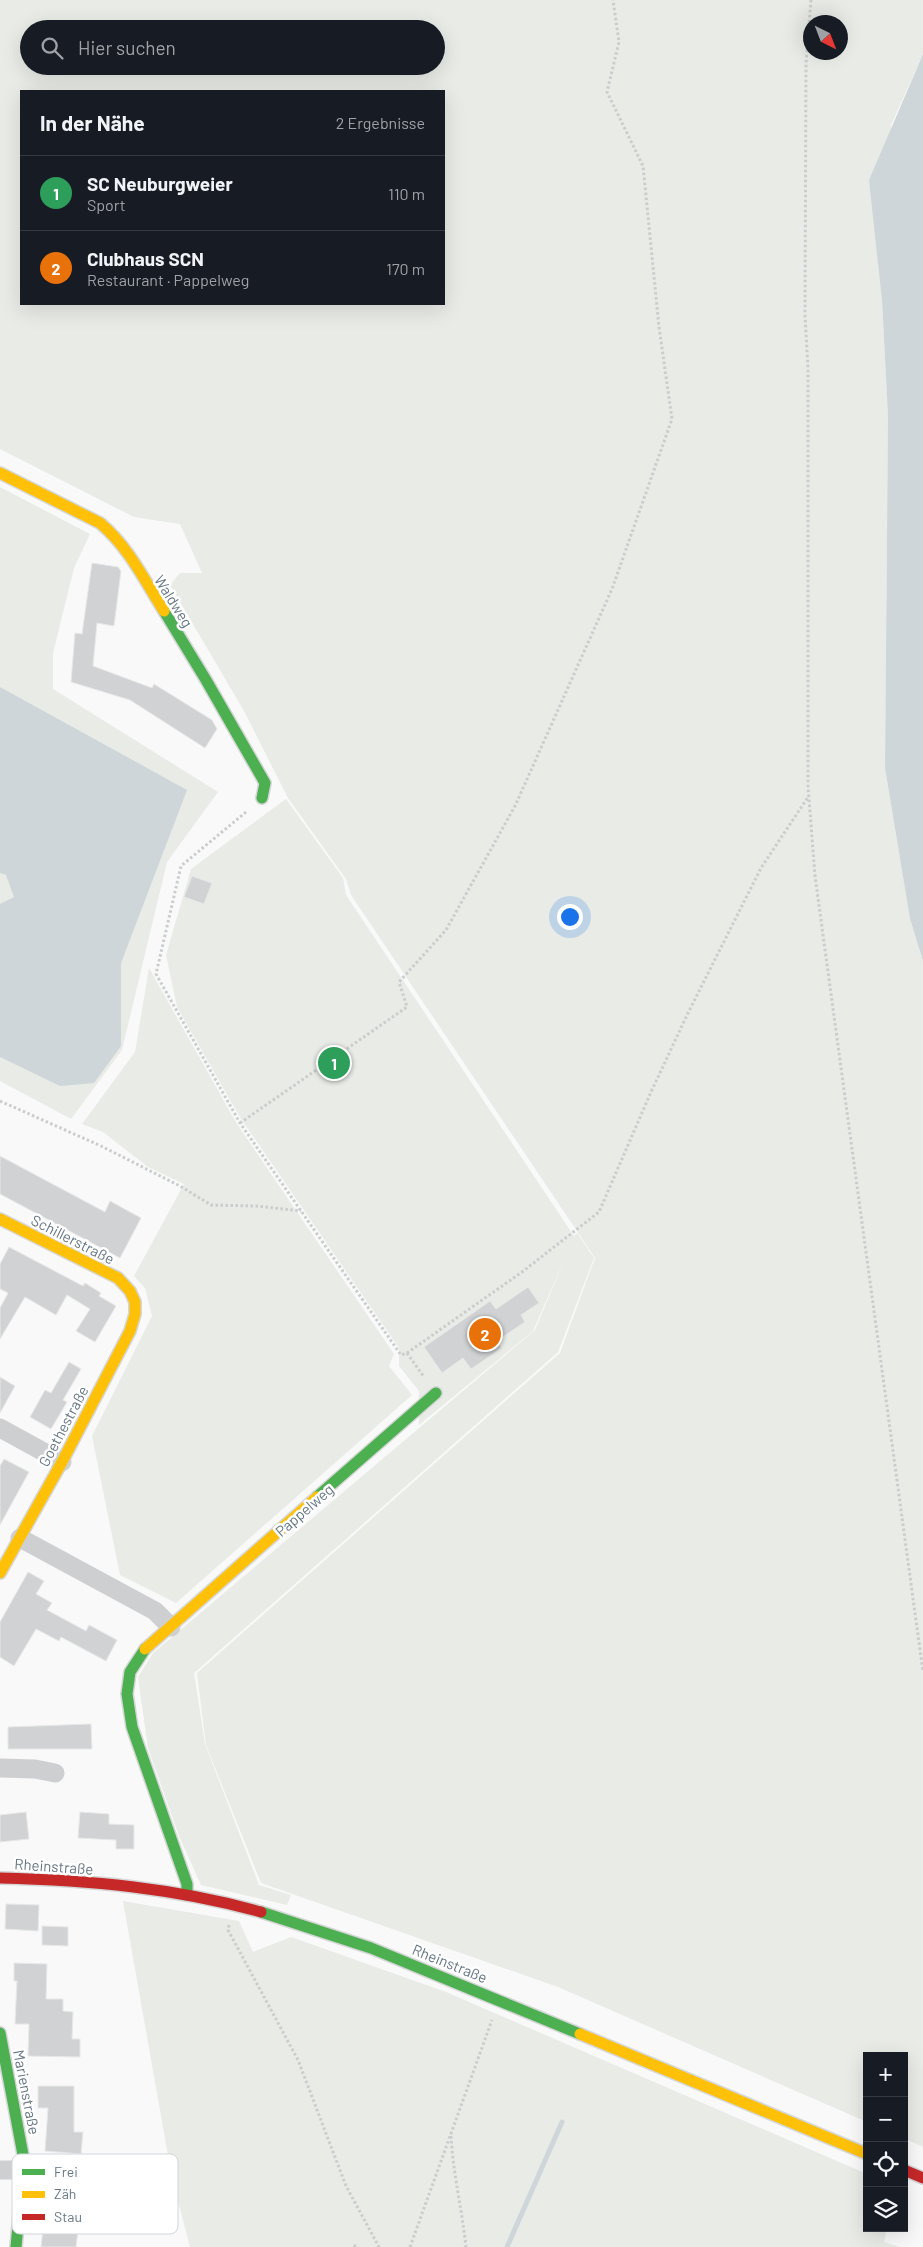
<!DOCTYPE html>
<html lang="de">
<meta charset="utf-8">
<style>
body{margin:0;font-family:Barlow,sans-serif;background:#242831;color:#f1f3f6}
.controls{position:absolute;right:15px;bottom:15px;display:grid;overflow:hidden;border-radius:0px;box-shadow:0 5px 20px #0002}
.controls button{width:45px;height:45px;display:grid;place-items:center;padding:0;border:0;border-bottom:1px solid #363941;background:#171b24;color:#f1f3f6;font:25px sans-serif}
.compass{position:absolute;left:803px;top:15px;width:45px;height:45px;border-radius:50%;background:#171b24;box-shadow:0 5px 20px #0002;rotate:138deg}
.you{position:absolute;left:569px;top:916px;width:18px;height:18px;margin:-12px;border:4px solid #fff;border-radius:50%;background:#1a73e8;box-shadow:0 0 0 8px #1a73e833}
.badge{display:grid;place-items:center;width:32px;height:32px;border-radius:50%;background:#0f766e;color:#fff;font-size:16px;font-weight:700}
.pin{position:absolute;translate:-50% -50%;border:2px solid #fff;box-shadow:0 1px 5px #0006}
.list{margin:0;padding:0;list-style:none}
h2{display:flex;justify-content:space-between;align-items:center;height:65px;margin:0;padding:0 20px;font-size:21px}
h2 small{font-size:16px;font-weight:400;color:#9ea1a6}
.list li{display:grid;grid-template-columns:32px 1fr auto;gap:15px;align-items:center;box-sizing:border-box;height:75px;padding:0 20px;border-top:1px solid #363941}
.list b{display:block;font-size:19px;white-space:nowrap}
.list p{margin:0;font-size:16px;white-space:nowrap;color:#9ea1a6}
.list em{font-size:16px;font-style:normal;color:#9ea1a6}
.icon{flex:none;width:28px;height:28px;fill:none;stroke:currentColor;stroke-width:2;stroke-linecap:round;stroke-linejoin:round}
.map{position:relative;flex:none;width:923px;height:2247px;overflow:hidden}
.search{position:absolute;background:#171b24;box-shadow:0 5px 20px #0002;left:20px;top:20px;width:425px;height:55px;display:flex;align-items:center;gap:12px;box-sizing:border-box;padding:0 18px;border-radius:28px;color:#9ea1a6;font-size:19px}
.panel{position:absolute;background:#171b24;box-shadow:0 5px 20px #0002;left:20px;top:90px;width:425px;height:215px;border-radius:0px}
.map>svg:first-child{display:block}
.green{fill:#e8ebe6;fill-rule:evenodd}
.water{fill:#ced6d9}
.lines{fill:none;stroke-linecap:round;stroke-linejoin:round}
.stream{stroke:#ced6d9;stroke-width:5}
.building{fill:#d0d2d3;stroke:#e8e8e8}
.fast-casing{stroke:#d5d6d7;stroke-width:14}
.slow-casing{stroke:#d5d6d7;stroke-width:14}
.jam-casing{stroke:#d5d6d7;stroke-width:14}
.path{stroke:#cbcccd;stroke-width:3;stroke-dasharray:2.5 2.5;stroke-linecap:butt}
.lane{stroke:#cecfd0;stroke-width:10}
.street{stroke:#cecfd0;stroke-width:19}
.fast{stroke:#4caf50;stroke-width:11}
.slow{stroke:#ffc107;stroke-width:11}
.jam{stroke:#c62828;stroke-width:11}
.labels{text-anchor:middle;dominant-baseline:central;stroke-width:5;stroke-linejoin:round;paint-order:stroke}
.street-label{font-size:15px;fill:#657683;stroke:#fff}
.key{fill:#fff;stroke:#d1d6da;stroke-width:1}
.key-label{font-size:14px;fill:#657683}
</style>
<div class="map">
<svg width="923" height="2247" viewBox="0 0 923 2247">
<rect width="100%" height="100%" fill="#f9f9f9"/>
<path class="green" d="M 0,0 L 923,0 L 923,54 L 891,125 L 882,300 L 888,416 L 885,768 L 910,919 L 923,961 L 923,2147 L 904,2138 L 904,2056 L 867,2056 L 867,2122 L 558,1987 L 261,1883 L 206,1745 L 197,1673 L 560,1353 L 595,1258 L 351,895 L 346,879 L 288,798 L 244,711 L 170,585 L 180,573 L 202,573 L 180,524 L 134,517 L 0,449 ZM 810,22 L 840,22 L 840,52 L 810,52 ZM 29,29 L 436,29 L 436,66 L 29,66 ZM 21,91 L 444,91 L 444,304 L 21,304 Z
M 0,487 L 90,534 L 74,568 L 53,653 L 53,689 L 218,792 L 167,862 L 122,1050 L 71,1119 L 0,1081 Z
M 286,799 L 343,878 L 346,895 L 574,1236 L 577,1233 L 594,1258 L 558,1352 L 194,1673 L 205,1744 L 259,1885 L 291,1895 L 287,1905 L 201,1885 L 179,1836 L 148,1748 L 138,1677 L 153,1653 L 535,1330 L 566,1256 L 533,1331 L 419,1425 L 419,1391 L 399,1366 L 399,1348 L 241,1119 L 177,1007 L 166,955 L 191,869 Z
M 149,968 L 237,1124 L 394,1354 L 389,1366 L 412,1395 L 176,1603 L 120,1575 L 92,1436 L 152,1316 L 145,1288 L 134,1276 L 184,1184 L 148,1167 L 103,1132 L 82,1124 L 135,1052 Z
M 123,1901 L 239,1921 L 253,1952 L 291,1937 L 446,1992 L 867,2174 L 867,2228 L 887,2228 L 884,2242 L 900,2247 L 190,2247 L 172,2178 Z"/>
<path class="water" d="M 923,54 L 923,961 L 910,919 L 885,768 L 888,416 L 882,300 L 869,180 Z
M 0,687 L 187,790 L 121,963 L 121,1046 L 94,1083 L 60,1086 L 0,1057 L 0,904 L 14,897 L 6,875 L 0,873 Z"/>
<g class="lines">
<path class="stream" d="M 507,2247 L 562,2122"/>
</g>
<path class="building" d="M 92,563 L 118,567 L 121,571 L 114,626 L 97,623 L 93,666 L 152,688 L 154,684 L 212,720 L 217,729 L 205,748 L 130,700 L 71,682 L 75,633 L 82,634 Z
M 192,876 L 212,883 L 204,904 L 184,897 Z
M 0,1156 L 105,1212 L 110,1201 L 141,1218 L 120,1258 L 0,1194 Z
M 9,1247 L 83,1286 L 85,1283 L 101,1293 L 99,1296 L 116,1306 L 95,1342 L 76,1331 L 90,1309 L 67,1295 L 56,1315 L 25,1297 L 0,1339 L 0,1308 L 8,1293 L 0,1289 L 0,1264 Z
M 528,1287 L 539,1303 L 521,1315 L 525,1322 L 497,1341 L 502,1348 L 471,1369 L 463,1358 L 442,1373 L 424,1347 L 490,1301 L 496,1309 Z
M 69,1362 L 81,1369 L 63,1400 L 67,1402 L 51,1429 L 30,1417 L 45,1390 L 51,1393 Z
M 0,1377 L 15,1386 L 0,1413 Z
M 4,1459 L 29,1472 L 0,1525 L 0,1466 Z
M 28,1572 L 44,1581 L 36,1594 L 52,1603 L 47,1610 L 86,1631 L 89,1625 L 117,1640 L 106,1661 L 61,1637 L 59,1641 L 36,1629 L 14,1666 L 0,1657 L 0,1622 Z
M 91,1724 L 92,1749 L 8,1749 L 8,1727 Z
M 26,1812 L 29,1839 L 0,1842 L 0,1815 Z
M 80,1812 L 109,1814 L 109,1824 L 134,1825 L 134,1849 L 116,1849 L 116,1840 L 78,1838 Z
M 6,1904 L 39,1905 L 38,1931 L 5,1929 Z
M 42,1926 L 68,1927 L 68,1946 L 42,1945 Z
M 14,1963 L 47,1964 L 46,1999 L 63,1999 L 63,2011 L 73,2012 L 72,2039 L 80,2039 L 80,2057 L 28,2056 L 29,2024 L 15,2024 L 17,1981 L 14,1981 Z
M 38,2086 L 74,2086 L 74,2132 L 83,2132 L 81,2154 L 45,2151 L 48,2108 L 38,2108 Z
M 94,2186 L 119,2189 L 115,2226 L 79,2222 L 76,2247 L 41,2247 L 47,2191 L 93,2197 Z"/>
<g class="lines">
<defs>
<path id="fast" d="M 164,611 L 206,680 L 265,783 L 262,798
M 317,1497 L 436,1393
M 145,1649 L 130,1672 L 127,1694 L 132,1727 L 187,1884 L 187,1895
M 261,1912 L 371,1948 L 580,2034
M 0,2033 L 24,2160 L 16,2247"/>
<path id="slow" d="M 0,473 L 100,523 C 128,546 145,581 164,611
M 0,1219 L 118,1278 L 130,1291 L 135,1302 L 135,1314 L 130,1331 L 62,1462 L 0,1573
M 145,1649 L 317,1497
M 580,2034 L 867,2154"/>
<path id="jam" d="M 0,1878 C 89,1880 175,1888 261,1912
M 904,2170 L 923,2178"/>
</defs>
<use href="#fast" class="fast-casing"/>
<use href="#slow" class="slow-casing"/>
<use href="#jam" class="jam-casing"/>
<path class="path" d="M 811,0 L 806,63 L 805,316 L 808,368 L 808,786 L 815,876 L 923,1672
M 246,812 L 181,866 L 156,974 L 240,1123 L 401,1355 L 407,1353 L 522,1272 L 599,1212 L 651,1092 L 688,1013 L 761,868 L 808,797
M 0,1101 L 101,1146 L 180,1186 L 211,1205 L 256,1206 L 301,1211
M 240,1123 L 407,1007 L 399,982 L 446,930 L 515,806 L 612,589 L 672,419 L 659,327 L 643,166 L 607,92 L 619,42 L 613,0
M 407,1353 L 424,1377
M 229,1925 L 228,1930 L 298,2060 L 346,2186 L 379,2247
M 451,2136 C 453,2173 462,2210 466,2247
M 354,2245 L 356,2247
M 410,2247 L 492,2020"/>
<path class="lane" d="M 24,2170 L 127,2171"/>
<path class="street" d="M 0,1428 L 62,1462
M 20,1538 L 155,1611 L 171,1627
M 0,1768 L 35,1769 L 55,1773
M 0,2170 L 24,2170"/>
<use href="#fast" class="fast"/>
<use href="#slow" class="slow"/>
<use href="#jam" class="jam"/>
</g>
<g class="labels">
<g class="street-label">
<text transform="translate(174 601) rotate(58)">Waldweg</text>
<text transform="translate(73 1239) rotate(27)">Schillerstraße</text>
<text transform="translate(63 1426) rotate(-62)">Goethestraße</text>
<text transform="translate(304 1510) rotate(-41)">Pappelweg</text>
<text transform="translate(54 1866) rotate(4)">Rheinstraße</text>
<text transform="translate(450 1963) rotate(22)">Rheinstraße</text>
<text transform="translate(27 2092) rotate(79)">Marienstraße</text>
</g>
</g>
<rect x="12" y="2154" width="166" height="80" rx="8" class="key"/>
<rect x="22" y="2169" width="23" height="6" fill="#4caf50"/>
<rect x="22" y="2191" width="23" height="7" fill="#ffc107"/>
<rect x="22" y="2214" width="23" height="6" fill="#c62828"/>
<g class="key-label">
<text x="54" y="2177">Frei</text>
<text x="54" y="2199">Zäh</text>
<text x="54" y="2222">Stau</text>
</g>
</svg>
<div class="controls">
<button>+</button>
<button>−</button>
<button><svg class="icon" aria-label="locate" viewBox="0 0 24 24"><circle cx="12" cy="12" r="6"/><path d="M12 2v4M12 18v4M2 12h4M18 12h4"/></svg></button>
<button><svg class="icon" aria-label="layers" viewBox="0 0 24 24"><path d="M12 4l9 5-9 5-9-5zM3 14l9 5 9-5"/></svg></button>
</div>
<svg class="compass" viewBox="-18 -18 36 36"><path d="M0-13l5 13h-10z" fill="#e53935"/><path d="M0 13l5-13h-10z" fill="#9ea1a6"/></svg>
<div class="you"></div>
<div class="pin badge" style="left:334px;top:1063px;background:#2e9e5b">1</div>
<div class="pin badge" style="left:485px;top:1334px;background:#e8710a">2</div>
<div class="search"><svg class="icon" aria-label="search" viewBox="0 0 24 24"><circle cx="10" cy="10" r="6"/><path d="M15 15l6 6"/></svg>Hier suchen</div>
<section class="panel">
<h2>In der Nähe<small>2 Ergebnisse</small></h2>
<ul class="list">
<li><span class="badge" style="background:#2e9e5b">1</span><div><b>SC Neuburgweier</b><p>Sport</p></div><em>110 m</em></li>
<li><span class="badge" style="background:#e8710a">2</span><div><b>Clubhaus SCN</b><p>Restaurant · Pappelweg</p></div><em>170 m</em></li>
</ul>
</section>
</div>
